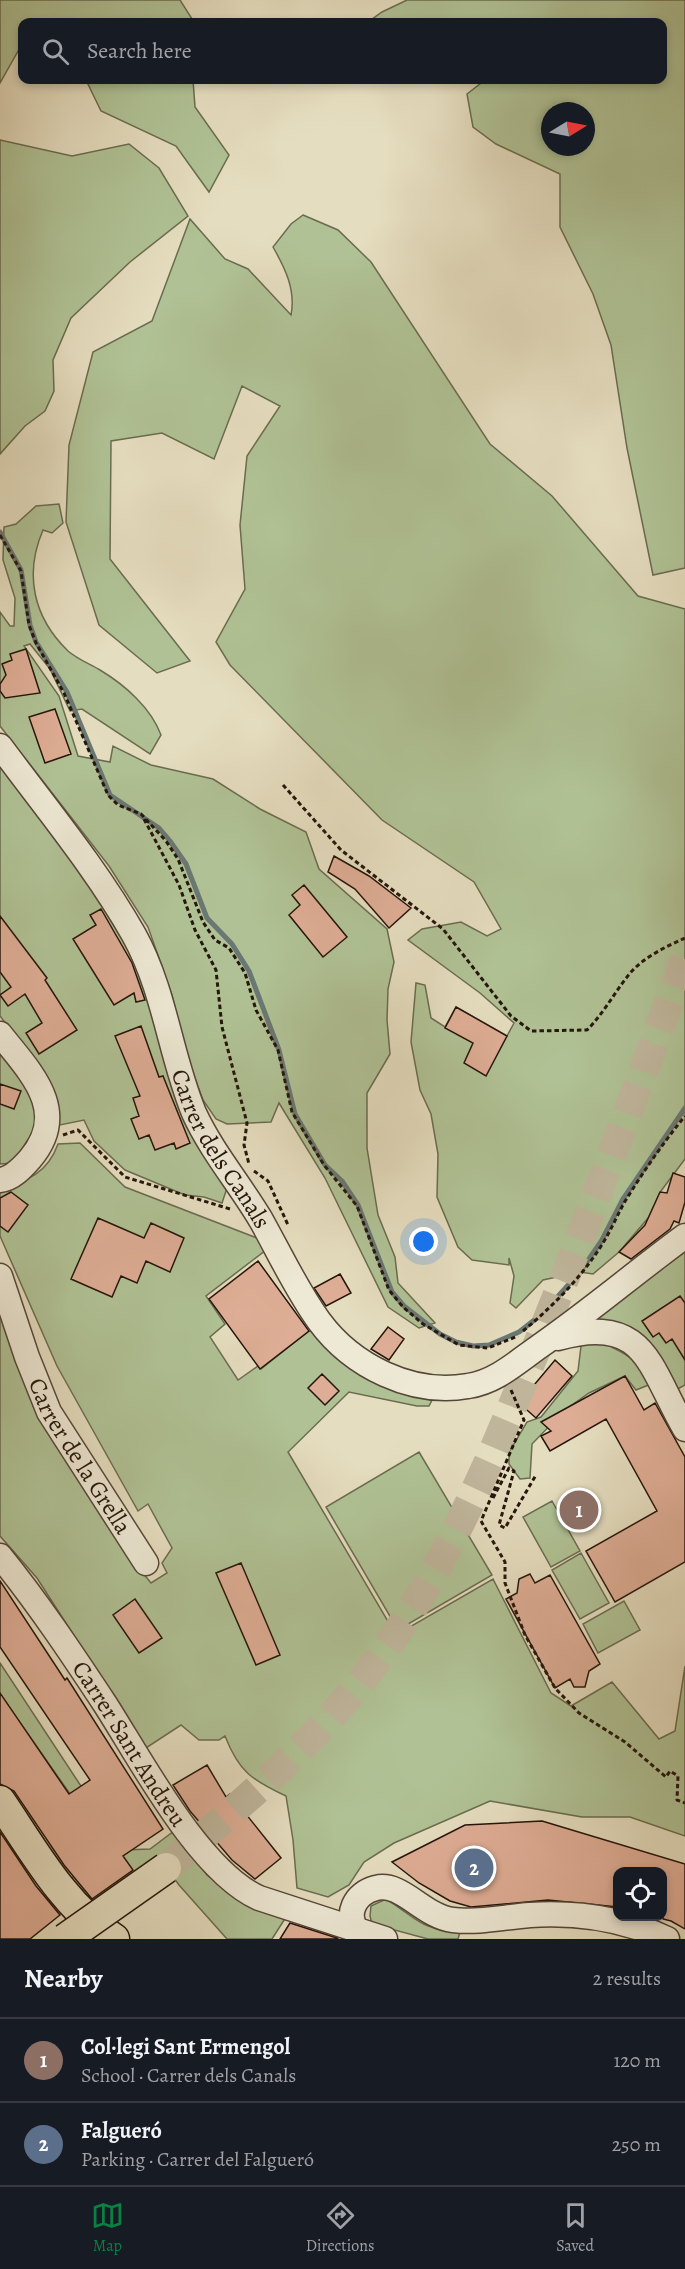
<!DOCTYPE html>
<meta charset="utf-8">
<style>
body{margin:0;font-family:Alegreya,serif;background:#242831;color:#f1f3f6}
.controls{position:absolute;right:18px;bottom:18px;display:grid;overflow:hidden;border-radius:12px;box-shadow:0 3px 9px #0003}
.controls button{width:54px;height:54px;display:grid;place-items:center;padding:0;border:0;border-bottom:2px solid #363941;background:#171b24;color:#f1f3f6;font:30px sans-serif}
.compass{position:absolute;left:541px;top:102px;width:54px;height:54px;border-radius:50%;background:#171b24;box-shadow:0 3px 9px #0003;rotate:80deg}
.you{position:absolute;left:424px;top:1242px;width:21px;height:21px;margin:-15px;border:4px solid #fff;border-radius:50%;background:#1a73e8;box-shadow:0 0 0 9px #1a73e833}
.badge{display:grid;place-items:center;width:39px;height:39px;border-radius:50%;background:#0b8043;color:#fff;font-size:20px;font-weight:700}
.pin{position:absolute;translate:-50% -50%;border:3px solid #fff;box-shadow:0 2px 6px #0006}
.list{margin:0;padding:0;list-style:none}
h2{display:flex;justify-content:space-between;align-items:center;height:78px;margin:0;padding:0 24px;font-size:26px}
h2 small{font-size:20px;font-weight:400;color:#9ea1a6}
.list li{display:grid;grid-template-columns:39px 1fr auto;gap:18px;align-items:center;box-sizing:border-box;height:84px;padding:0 24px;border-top:2px solid #363941}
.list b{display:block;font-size:22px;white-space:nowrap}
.list p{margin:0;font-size:20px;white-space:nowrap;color:#9ea1a6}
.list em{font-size:20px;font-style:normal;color:#9ea1a6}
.icon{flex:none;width:33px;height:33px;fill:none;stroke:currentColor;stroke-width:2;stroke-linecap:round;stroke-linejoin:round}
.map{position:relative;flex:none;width:685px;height:1939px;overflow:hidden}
.search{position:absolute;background:#171b24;box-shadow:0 3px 9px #0003;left:18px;right:18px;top:18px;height:66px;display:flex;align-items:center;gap:15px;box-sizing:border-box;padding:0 21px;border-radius:12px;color:#9ea1a6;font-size:22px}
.sheet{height:246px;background:#171b24}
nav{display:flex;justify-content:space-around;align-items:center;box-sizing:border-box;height:84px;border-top:2px solid #363941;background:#171b24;font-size:16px;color:#9ea1a6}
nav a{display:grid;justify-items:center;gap:3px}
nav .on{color:#0b8043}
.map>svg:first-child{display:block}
.green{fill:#b0c295;stroke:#6a6c50;stroke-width:1.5;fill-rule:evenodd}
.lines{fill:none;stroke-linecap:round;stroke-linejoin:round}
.stream{stroke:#6a7873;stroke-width:5}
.building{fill:#dead95;stroke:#25150b;stroke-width:1.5}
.major-tunnel{stroke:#bfb59b;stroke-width:30;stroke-dasharray:30 15;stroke-linecap:butt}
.minor-casing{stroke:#554738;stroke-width:27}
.major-casing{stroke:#25150b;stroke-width:33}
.path{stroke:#25150b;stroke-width:3;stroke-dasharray:4.5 3;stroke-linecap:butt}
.minor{stroke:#eee9d5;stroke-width:24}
.major{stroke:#e5ddbf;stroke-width:30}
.major-bridge-casing{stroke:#25150b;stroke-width:33;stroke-linecap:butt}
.major-bridge{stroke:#e5ddbf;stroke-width:30}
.labels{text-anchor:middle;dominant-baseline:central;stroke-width:4.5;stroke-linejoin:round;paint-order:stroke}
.street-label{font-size:24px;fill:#25150b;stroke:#eee9d5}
</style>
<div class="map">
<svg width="685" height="1939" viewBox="0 0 685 1939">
<rect width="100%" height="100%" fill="#e5ddbf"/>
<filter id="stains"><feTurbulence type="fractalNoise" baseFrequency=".00333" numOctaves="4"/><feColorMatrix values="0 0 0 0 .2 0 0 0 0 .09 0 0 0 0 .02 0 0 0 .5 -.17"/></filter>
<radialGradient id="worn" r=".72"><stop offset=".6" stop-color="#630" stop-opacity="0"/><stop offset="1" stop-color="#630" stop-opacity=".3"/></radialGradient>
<path class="green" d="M 0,0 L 180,0 L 194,22 L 62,22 L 60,20 L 22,22 L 22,44 L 0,83 Z
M 407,0 L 685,0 L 685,568 L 653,575 L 627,448 L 611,345 L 593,294 L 560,227 L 560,174 L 496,144 L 473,127 L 467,94 L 485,80 L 662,80 L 662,22 L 368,22 L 382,12 ZM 550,111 L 586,111 L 586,147 L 550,147 Z
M 86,80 L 193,80 L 195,107 L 229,155 L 209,192 L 176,146 L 101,111 Z
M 0,140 L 72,156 L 129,144 L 159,168 L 188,216 L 130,262 L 71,318 L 53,360 L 54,391 L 45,411 L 25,426 L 0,454 Z
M 303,215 L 338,230 L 371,262 L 490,444 L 552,496 L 638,596 L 685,609 L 685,1159 L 661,1191 L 649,1217 L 619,1252 L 593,1274 L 580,1272 L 543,1280 L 516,1308 L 510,1303 L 514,1276 L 509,1258 L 509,1265 L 472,1260 L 458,1247 L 437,1197 L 438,1154 L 431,1114 L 420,1090 L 411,1042 L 416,983 L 425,985 L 431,1018 L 445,1027 L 456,1007 L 507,1036 L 514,1023 L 480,993 L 408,940 L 422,929 L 461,922 L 487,936 L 501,929 L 474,882 L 382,820 L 230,665 L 216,642 L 245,589 L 240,525 L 247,456 L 280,406 L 242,386 L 214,459 L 162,433 L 111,441 L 110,559 L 190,661 L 157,673 L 99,625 L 66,522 L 69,445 L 93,352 L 152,321 L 190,219 L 225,259 L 248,269 L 291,315 C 296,290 285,268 273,247 L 291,224 Z
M 59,504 L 63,523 L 52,533 L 43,530 C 24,574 33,617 68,651 C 77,659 90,664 100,670 C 125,685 151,708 161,735 L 150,754 L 82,709 L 70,711 L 50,669 L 30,644 L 24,646 L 59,696 L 78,756 L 110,762 L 113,746 L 151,765 L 213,779 L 260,809 L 306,832 L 319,869 L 387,929 L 394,962 L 388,989 L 387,1020 L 390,1054 L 367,1093 L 367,1148 L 378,1215 L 395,1257 L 398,1283 L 435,1323 L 419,1328 L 388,1307 L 325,1178 L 279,1103 L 271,1122 L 227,1124 L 216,1119 L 203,1100 L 188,1060 L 172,995 L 148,927 L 109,866 L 0,726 L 0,612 L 10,626 L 14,626 L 15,598 L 3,560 L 4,527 L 16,524 L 36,506 Z
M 0,764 L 103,902 L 130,948 L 228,1185 L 222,1203 L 204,1197 L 185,1195 L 125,1170 L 94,1141 L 84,1120 L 55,1126 L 37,1064 L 0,1016 Z
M 0,1049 L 37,1099 L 39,1122 L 13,1163 L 0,1164 Z
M 80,1143 L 125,1187 L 262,1240 L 266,1250 L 206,1296 L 225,1324 L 210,1337 L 238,1380 L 258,1366 L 261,1369 L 310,1330 C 348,1366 380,1390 432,1400 L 429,1406 L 417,1406 L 349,1392 L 288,1452 L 396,1635 L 493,1579 L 551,1693 L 571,1706 L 612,1682 L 659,1739 L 675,1731 L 685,1666 L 685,1836 L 630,1817 L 582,1817 L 490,1801 L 394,1843 L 364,1862 L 349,1885 L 328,1897 L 297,1888 L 293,1840 L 286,1796 C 252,1780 239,1772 225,1736 L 219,1740 L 199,1740 L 181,1725 L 146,1748 L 37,1578 L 0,1536 L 0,1309 L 134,1562 L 151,1583 L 167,1573 L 162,1563 L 172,1548 L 148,1504 L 138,1511 L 57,1366 L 0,1236 L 0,1187 C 28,1182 48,1172 58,1144 Z
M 685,1252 L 685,1385 L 676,1390 L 638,1334 L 613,1321 L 591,1321 Z
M 593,1338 C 618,1350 641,1358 651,1384 L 636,1390 L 625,1376 L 589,1393 L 565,1410 L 532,1444 L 530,1478 L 520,1479 L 509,1464 L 509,1452 L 527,1422 L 541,1417 L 578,1371 L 581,1346 Z
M 419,1452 L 492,1575 L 398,1630 L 326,1507 Z
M 552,1501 L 580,1551 L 551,1567 L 523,1517 Z
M 581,1553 L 609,1603 L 580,1619 L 552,1570 Z
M 624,1601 L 640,1630 L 598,1653 L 583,1624 Z
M 0,1663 L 123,1850 L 150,1849 L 174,1831 L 207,1875 L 225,1889 L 286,1917 L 272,1939 L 227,1939 L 179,1885 L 160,1859 L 95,1905 L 69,1880 L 110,1851 L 0,1694 Z
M 386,1899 C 417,1918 420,1930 460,1932 L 458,1939 L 428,1939 L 372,1924 L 370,1916 L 371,1906 Z"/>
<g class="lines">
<path class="stream" d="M 0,532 L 21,570 L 30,625 L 36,642 L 67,692 L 110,795 L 159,828 L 170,841 L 186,864 L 207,918 L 232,944 L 249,971 L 279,1050 L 295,1114 L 325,1165 L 342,1181 L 358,1205 L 392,1292 L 404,1306 L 440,1334 L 456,1342 L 473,1346 L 489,1345 L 519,1332 L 542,1314 L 580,1272 L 602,1240 L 623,1199 L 685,1108"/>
</g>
<path class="building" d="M 26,649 L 40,693 L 5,698 L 0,691 L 0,684 L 6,675 L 2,664 L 12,660 L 10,654 Z
M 55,709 L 71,754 L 45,763 L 29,717 Z
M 334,856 L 369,876 L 411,908 L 389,928 L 355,889 L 328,872 Z
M 304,885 L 347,937 L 323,957 L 289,915 L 300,905 L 292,895 Z
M 101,909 L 132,963 L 145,1000 L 136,1002 L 134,993 L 114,1005 L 73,939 L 96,925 L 90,915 Z
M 0,916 L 47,978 L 45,980 L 77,1030 L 39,1054 L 26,1033 L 42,1023 L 25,994 L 8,1006 L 0,995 L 11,987 L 0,972 Z
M 456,1007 L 507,1036 L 486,1076 L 464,1063 L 473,1043 L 445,1028 Z
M 141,1026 L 159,1077 L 163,1076 L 190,1143 L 176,1149 L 174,1143 L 155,1150 L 149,1135 L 139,1139 L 131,1119 L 139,1116 L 133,1098 L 140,1096 L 115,1036 Z
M 0,1084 L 21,1091 L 14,1109 L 0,1104 Z
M 673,1173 L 685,1177 L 685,1202 L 679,1223 L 674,1221 L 670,1229 L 631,1259 L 619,1252 L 645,1225 L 660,1192 L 667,1193 Z
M 11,1192 L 28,1205 L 8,1232 L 0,1226 L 0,1198 Z
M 98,1218 L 144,1238 L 151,1223 L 184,1238 L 170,1272 L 146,1261 L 137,1283 L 121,1276 L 112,1297 L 71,1279 Z
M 258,1261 L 309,1331 L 260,1369 L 209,1299 Z
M 340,1274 L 351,1293 L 326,1306 L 314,1288 Z
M 680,1296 L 685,1303 L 685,1360 L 672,1339 L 666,1343 L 659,1333 L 653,1337 L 642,1321 Z
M 388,1327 L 404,1339 L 389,1360 L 371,1349 Z
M 555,1360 L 572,1376 L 536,1418 L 519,1403 Z
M 322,1374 L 339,1391 L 325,1405 L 308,1388 Z
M 625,1376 L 644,1410 L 655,1403 L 685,1457 L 685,1562 L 615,1602 L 586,1551 L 657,1511 L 606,1419 L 550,1451 L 541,1436 L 551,1431 L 541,1422 Z
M 241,1563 L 280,1655 L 256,1665 L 216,1573 Z
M 530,1574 L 535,1583 L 550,1575 L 600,1664 L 589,1671 L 585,1687 L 574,1687 L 570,1679 L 555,1688 L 506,1599 L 517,1593 L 519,1579 Z
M 0,1581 L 65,1680 L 67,1678 L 163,1829 L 123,1856 L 133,1870 L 92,1899 L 64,1865 L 14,1791 L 0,1784 L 0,1693 L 69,1794 L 90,1780 L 0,1647 Z
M 135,1599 L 162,1638 L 139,1653 L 113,1615 Z
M 207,1765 L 226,1797 L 230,1794 L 281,1858 L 255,1879 L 232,1860 L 190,1811 L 173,1785 Z
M 542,1821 L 685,1864 L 685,1929 L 671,1921 L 663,1919 L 663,1872 L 618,1872 L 618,1907 L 548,1900 L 471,1907 L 450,1901 L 419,1883 L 392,1862 L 465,1825 Z
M 0,1832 L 36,1886 L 60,1915 L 30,1939 L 0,1939 Z
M 290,1923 L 337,1938 L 338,1939 L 280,1939 Z"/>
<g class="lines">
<path class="major-tunnel" d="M 166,1868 C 234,1810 307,1750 363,1679 C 444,1576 491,1460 540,1339 C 591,1213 638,1086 685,959"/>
<defs>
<g id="minor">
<path id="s1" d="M 0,746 C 46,808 96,868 134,935 C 165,991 170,1055 194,1113 C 212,1152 239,1183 261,1220 C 280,1254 296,1289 319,1321 C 352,1366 412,1396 468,1386 C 496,1382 517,1362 540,1346 C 589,1312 636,1272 685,1236"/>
<path d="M 0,1034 C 30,1072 71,1111 30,1159 C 22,1168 12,1179 0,1180"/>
<path id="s2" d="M 0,1276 L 27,1357 L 49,1412 L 146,1563"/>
<path d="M 558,1338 C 646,1313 649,1367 685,1429"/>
<path id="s3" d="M 0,1556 C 38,1603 72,1654 105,1704 C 141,1760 199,1871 259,1898 L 385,1939"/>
<path d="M 358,1932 C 344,1915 355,1893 376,1888 C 401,1881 424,1917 453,1920 C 479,1923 504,1917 530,1915 C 578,1912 624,1919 667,1939"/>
</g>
<path id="major" d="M 0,1801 C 32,1848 64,1907 114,1939"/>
</defs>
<use href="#minor" class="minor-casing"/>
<use href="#major" class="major-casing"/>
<path class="path" d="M 0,535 L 21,571 L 29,625 L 36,643 L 64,693 L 108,795 L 118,805 L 141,814 L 166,841 L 178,859 L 203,922 L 215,940 L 229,948 L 245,973 L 256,1010 L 278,1050 L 292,1112 L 324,1165 L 357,1206 L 389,1290 L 403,1307 L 423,1324 L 459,1345 L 488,1348 L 518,1336
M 283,785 L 341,850 L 443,929 L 511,1016 L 531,1031 L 587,1030 C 603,1014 613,995 627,977 C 640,959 665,947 685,938
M 144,819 L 179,885 L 195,930 L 216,970 L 222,1027 L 247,1123 L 244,1145 L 249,1164
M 63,1135 L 78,1130 L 125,1177 L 230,1209
M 254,1171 L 268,1181 L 288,1225
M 523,1331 C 553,1306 582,1277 603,1243 C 611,1230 617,1216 624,1203 C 643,1172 663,1143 685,1116
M 511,1390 L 524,1420 L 481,1521 L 505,1562 L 505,1583 L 525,1635 L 555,1688 L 579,1713 L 625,1742 L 666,1777 L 670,1771 L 678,1776 L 677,1800 L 685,1803
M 493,1498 L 509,1468 L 514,1471 L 499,1525 L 505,1528 L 536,1475"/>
<use href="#minor" class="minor"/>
<use href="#major" class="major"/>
<defs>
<path id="major-bridge" d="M 65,1939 L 166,1868"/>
</defs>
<use href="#major-bridge" class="major-bridge-casing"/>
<use href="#major-bridge" class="major-bridge"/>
</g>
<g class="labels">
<g class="street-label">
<text stroke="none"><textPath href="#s1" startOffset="464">Carrer dels Canals</textPath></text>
<text stroke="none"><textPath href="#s2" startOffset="198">Carrer de la Grella</textPath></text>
<text stroke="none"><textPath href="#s3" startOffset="228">Carrer Sant Andreu</textPath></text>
</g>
</g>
<rect width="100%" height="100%" filter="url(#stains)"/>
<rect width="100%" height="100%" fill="url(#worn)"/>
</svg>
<div class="controls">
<button><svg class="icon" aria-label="locate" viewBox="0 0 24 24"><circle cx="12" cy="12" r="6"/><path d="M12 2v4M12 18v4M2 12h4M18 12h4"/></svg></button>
</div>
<svg class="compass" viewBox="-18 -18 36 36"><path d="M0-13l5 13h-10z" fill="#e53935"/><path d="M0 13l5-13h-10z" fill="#9ea1a6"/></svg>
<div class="you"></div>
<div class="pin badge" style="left:579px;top:1510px;background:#8d6e63">1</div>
<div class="pin badge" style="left:474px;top:1868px;background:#5c6f8a">2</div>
<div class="search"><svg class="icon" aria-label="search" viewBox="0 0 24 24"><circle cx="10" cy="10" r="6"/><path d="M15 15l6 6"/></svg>Search here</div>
</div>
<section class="sheet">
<h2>Nearby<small>2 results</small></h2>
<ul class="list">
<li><span class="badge" style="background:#8d6e63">1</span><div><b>Col·legi Sant Ermengol</b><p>School · Carrer dels Canals</p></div><em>120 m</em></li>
<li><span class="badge" style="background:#5c6f8a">2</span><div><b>Falgueró</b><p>Parking · Carrer del Falgueró</p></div><em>250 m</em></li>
</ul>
</section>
<nav>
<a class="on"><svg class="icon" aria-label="map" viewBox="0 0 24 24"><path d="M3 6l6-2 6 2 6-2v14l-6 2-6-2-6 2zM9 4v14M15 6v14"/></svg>Map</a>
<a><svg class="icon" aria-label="directions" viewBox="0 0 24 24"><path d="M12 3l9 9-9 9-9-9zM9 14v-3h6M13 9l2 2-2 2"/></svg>Directions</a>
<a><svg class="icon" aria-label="saved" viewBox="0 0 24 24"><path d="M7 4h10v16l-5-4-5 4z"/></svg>Saved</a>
</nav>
